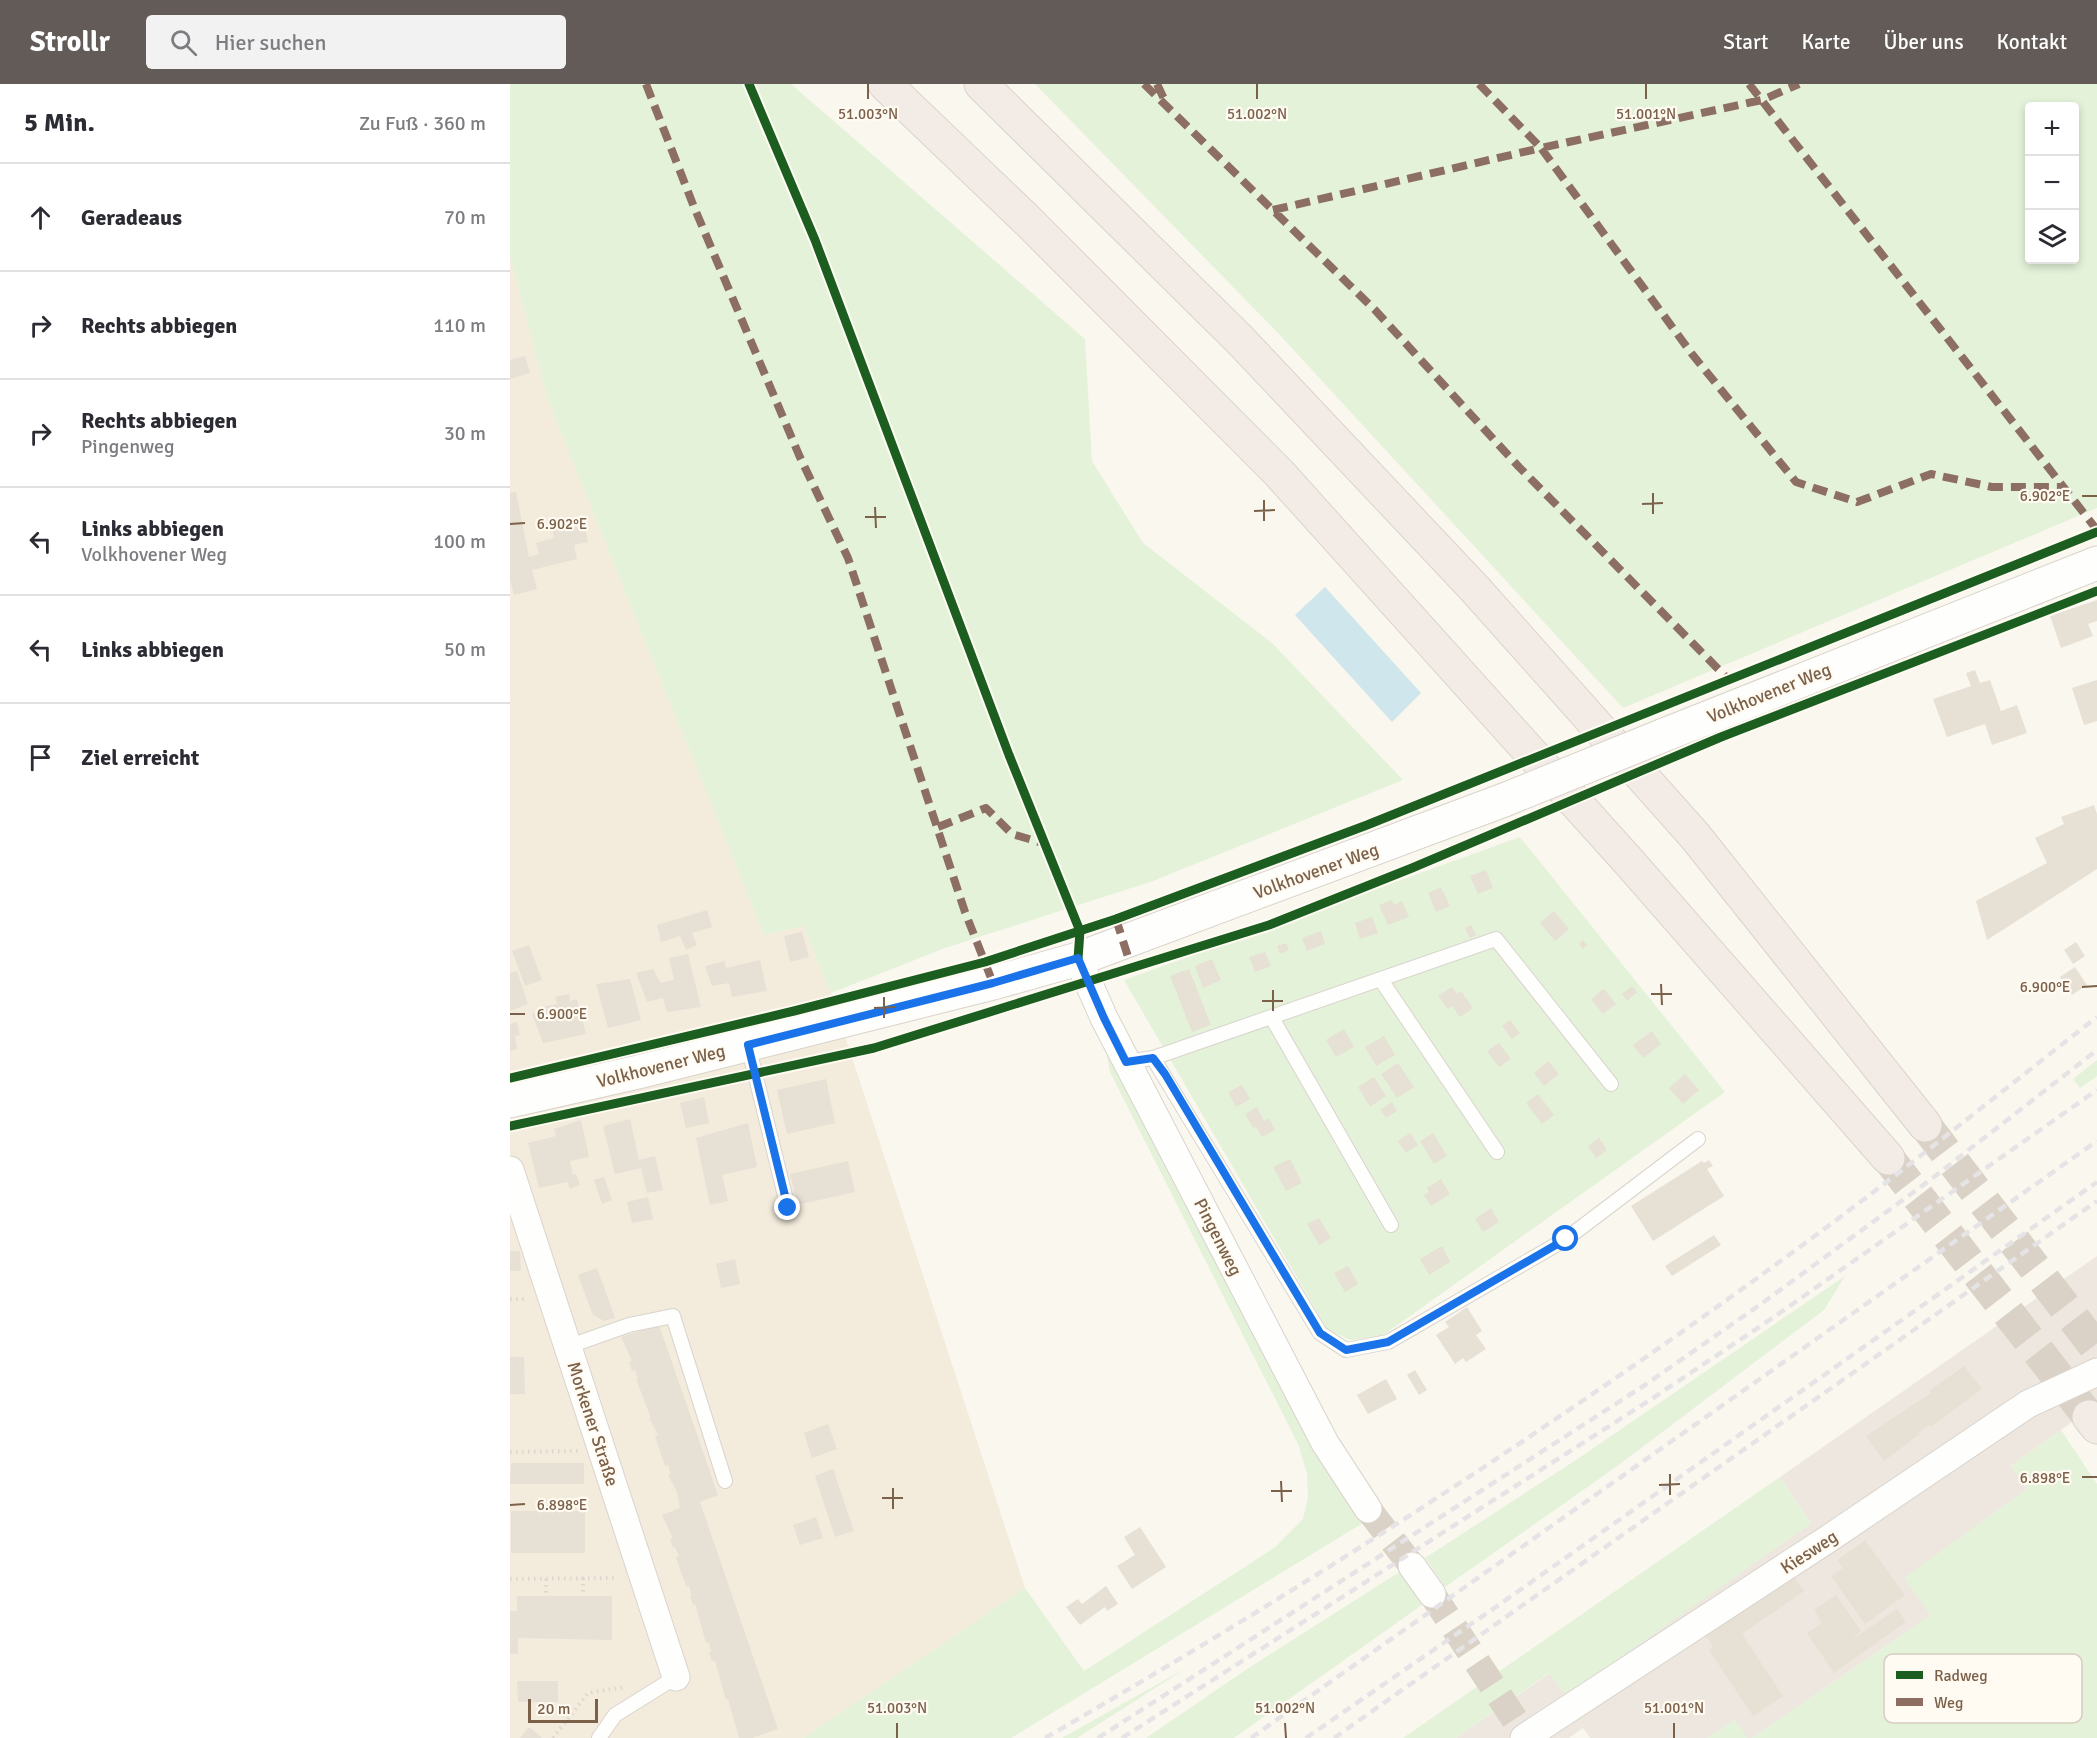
<!DOCTYPE html>
<html lang="de">
<meta charset="utf-8">
<style>
body{margin:0;font-family:Signika,sans-serif;background:#f2f2f3;color:#2b2b33}
.controls{position:absolute;right:18px;top:18px;display:grid;overflow:hidden;border-radius:6px;box-shadow:0 3px 9px #0003}
.controls button{width:54px;height:54px;display:grid;place-items:center;padding:0;border:0;border-bottom:2px solid #e1e1e2;background:#fff;color:#2b2b33;font:30px sans-serif}
.scale{position:absolute;left:18px;bottom:15px;width:70px;box-sizing:border-box;padding-left:6px;border:3px solid #7c614a;border-top:0;font-size:16px;line-height:21px;white-space:nowrap;color:#7c614a;-webkit-text-stroke:4px #fffbf2;paint-order:stroke}
.stop{position:absolute;width:18px;height:18px;margin:-14px;border:4px solid #1a73e8;border-radius:50%;background:#fff}
.stop.end{background:#1a73e8;border-color:#fff;box-shadow:0 2px 6px #0008}
.list{margin:0;padding:0;list-style:none}
h2{display:flex;justify-content:space-between;align-items:center;height:78px;margin:0;padding:0 24px;font-size:26px}
h2 small{font-size:20px;font-weight:400;color:#7c7c81}
.list li{display:grid;grid-template-columns:39px 1fr auto;gap:18px;align-items:center;box-sizing:border-box;height:108px;padding:0 24px;border-top:2px solid #e1e1e2}
.list b{display:block;font-size:22px;white-space:nowrap}
.list p{margin:0;font-size:20px;white-space:nowrap;color:#7c7c81}
.list em{font-size:20px;font-style:normal;color:#7c7c81}
.icon{flex:none;width:33px;height:33px;fill:none;stroke:currentColor;stroke-width:2;stroke-linecap:round;stroke-linejoin:round}
.map{position:relative;flex:none;width:1587px;height:1654px;overflow:hidden}
header{display:flex;align-items:center;gap:36px;box-sizing:border-box;height:84px;padding:0 30px;background:#635b57;color:#fff}
header strong{font-size:28px}
nav{display:flex;gap:33px;margin-inline-start:auto;font-size:21px}
.search{width:420px;height:54px;background:#f2f2f3;display:flex;align-items:center;gap:15px;box-sizing:border-box;padding:0 21px;border-radius:6px;color:#7c7c81;font-size:22px}
main{display:flex}
aside{flex:1;background:#fff}
.map>svg:first-child{display:block}
.residential{fill:#f3ebdc}
.industrial{fill:#ede7df}
.green{fill:#e4f2d9;fill-rule:evenodd}
.water{fill:#cfe6ec}
.building{fill:#e7e0d5}
.lines{fill:none;stroke-linecap:round;stroke-linejoin:round}
.street-tunnel{stroke:#dad2c6;stroke-width:27;stroke-dasharray:27 14;stroke-linecap:butt}
.highway-tunnel{stroke:#dad2c6;stroke-width:33;stroke-dasharray:33 16;stroke-linecap:butt}
.lane-casing{stroke:#d9d4cd;stroke-width:16}
.street-casing{stroke:#d9d4cd;stroke-width:29}
.secondary-casing{stroke:#d8d3ca;stroke-width:35}
.highway-casing{stroke:#dbd3cb;stroke-width:35}
.path{stroke:#ddd6ce;stroke-width:4;stroke-dasharray:1.5 4.5;stroke-linecap:butt}
.lane{stroke:#fefefd;stroke-width:14}
.street{stroke:#fefefd;stroke-width:27}
.secondary{stroke:#fefefd;stroke-width:33}
.highway{stroke:#f2ebe6;stroke-width:33}
.rail{stroke:#e6e3e6;stroke-width:4.5;stroke-dasharray:9 6;stroke-linecap:butt}
.secondary-bridge-casing{stroke:#d8d3ca;stroke-width:35;stroke-linecap:butt}
.secondary-bridge{stroke:#fefefd;stroke-width:33}
.quiet{stroke:#8d6e63;stroke-width:8;stroke-dasharray:15 8;stroke-linecap:butt}
.cycleway-casing{stroke:#fffbf2;stroke-width:13}
.cycleway{stroke:#1b5e20;stroke-width:9}
.route{stroke:#1a73e8;stroke-width:8}
.ticks{fill:none;stroke:#7c614a;stroke-width:2}
.labels{text-anchor:middle;dominant-baseline:central;stroke-width:4.5;stroke-linejoin:round;paint-order:stroke}
.street-label{font-size:18px;fill:#7c614a;stroke:#fffbf2}
.key{fill:#fffbf2;stroke:#d8cdc0;stroke-width:1.5}
.key-label{font-size:16px;fill:#7c614a}
.ticks-label{font-size:15px;text-anchor:middle;fill:#7c614a;stroke:#fffbf2;stroke-width:4.5;stroke-linejoin:round;paint-order:stroke}
</style>
<header>
<strong>Strollr</strong>
<div class="search"><svg class="icon" aria-label="search" viewBox="0 0 24 24"><circle cx="10" cy="10" r="6"/><path d="M15 15l6 6"/></svg>Hier suchen</div>
<nav><a>Start</a><a>Karte</a><a>Über uns</a><a>Kontakt</a></nav>
</header>
<main>
<aside>
<h2>5 Min.<small>Zu Fuß · 360 m</small></h2>
<ul class="list">
<li><svg class="icon" aria-label="ahead" viewBox="0 0 24 24"><path d="M12 20V5M6 11l6-6 6 6"/></svg><div><b>Geradeaus</b></div><em>70 m</em></li>
<li><svg class="icon" aria-label="right" viewBox="0 0 24 24"><path d="M7 20v-9h11M14 6l5 5-5 5"/></svg><div><b>Rechts abbiegen</b></div><em>110 m</em></li>
<li><svg class="icon" aria-label="right" viewBox="0 0 24 24"><path d="M7 20v-9h11M14 6l5 5-5 5"/></svg><div><b>Rechts abbiegen</b><p>Pingenweg</p></div><em>30 m</em></li>
<li><svg class="icon" aria-label="left" viewBox="0 0 24 24"><path d="M17 20v-9H6M10 6l-5 5 5 5"/></svg><div><b>Links abbiegen</b><p>Volkhovener Weg</p></div><em>100 m</em></li>
<li><svg class="icon" aria-label="left" viewBox="0 0 24 24"><path d="M17 20v-9H6M10 6l-5 5 5 5"/></svg><div><b>Links abbiegen</b></div><em>50 m</em></li>
<li><svg class="icon" aria-label="arrive" viewBox="0 0 24 24"><path d="M6 21V4h12l-3 4 3 4H6"/></svg><div><b>Ziel erreicht</b></div></li>
</ul>
</aside>
<div class="map">
<svg width="1587" height="1654" viewBox="0 0 1587 1654">
<rect width="100%" height="100%" fill="#faf7ef"/>
<path class="residential" d="M 0,171 L 38,317 L 254,851 L 293,842 L 321,909 L 515,1504 L 293,1654 L 0,1654 Z"/>
<path class="industrial" d="M 1587,1172 L 1587,1320 L 1501,1382 L 1517,1405 L 1395,1494 L 1421,1531 L 1242,1654 L 1237,1654 L 1225,1636 L 1197,1654 L 1080,1654 L 1073,1644 L 1059,1654 L 946,1654 L 1040,1589 L 1056,1611 L 1301,1439 L 1270,1393 Z"/>
<path class="green" d="M 0,0 L 281,0 L 575,255 L 582,377 L 633,459 L 762,559 L 893,696 L 643,797 L 435,864 L 321,909 L 293,842 L 254,851 L 38,317 L 0,171 Z
M 525,0 L 1587,0 L 1587,424 L 1113,624 L 767,248 ZM 1520,22 L 1564,22 L 1564,176 L 1520,176 Z
M 1010,753 L 1215,1008 L 872,1252 L 840,1256 L 817,1245 L 614,896 Z
M 594,957 L 809,1368 L 853,1439 L 501,1654 L 293,1654 L 515,1504 L 574,1587 L 764,1464 L 793,1435 L 798,1413 L 797,1389 L 788,1360 L 600,988 Z
M 1587,976 L 1587,992 L 1570,1004 L 1563,995 Z
M 1335,1192 L 1314,1226 L 1106,1383 L 935,1503 L 915,1474 L 1069,1374 Z
M 1551,1346 L 1587,1400 L 1587,1654 L 1242,1654 L 1421,1531 L 1394,1494 L 1517,1405 L 1501,1382 Z
M 1270,1393 L 1301,1439 L 1056,1612 L 1039,1589 L 946,1654 L 893,1654 Z
M 891,1487 L 912,1521 L 724,1654 L 636,1654 L 740,1583 Z
M 678,1583 L 567,1654 L 552,1654 Z
M 1225,1636 L 1237,1654 L 1197,1654 Z"/>
<path class="water" d="M 815,503 L 911,609 L 882,638 L 785,531 Z"/>
<path class="building" d="M 15,272 L 20,289 L 0,295 L 0,276 Z
M 6,408 L 19,473 L 29,470 L 26,459 L 44,454 L 42,445 L 73,437 L 78,458 L 64,461 L 67,475 L 22,486 L 27,505 L 4,511 L 0,496 L 0,409 Z
M 1587,516 L 1587,537 L 1578,540 L 1583,552 L 1551,564 L 1540,532 Z
M 1465,586 L 1470,599 L 1480,596 L 1491,627 L 1507,621 L 1517,649 L 1482,661 L 1475,640 L 1437,653 L 1423,615 L 1461,602 L 1456,589 Z
M 1587,596 L 1587,637 L 1574,641 L 1562,604 Z
M 1584,721 L 1587,730 L 1587,785 L 1477,856 L 1466,817 L 1537,779 L 1525,754 L 1554,740 L 1551,733 Z
M 976,786 L 983,804 L 968,810 L 960,792 Z
M 931,803 L 940,822 L 926,828 L 918,809 Z
M 882,816 L 884,821 L 892,817 L 899,833 L 878,841 L 869,821 Z
M 197,826 L 202,843 L 182,849 L 187,861 L 176,866 L 170,852 L 151,858 L 147,841 Z
M 1044,827 L 1059,845 L 1045,857 L 1030,839 Z
M 862,833 L 868,849 L 850,855 L 845,839 Z
M 961,841 L 966,851 L 960,854 L 955,844 Z
M 811,847 L 815,860 L 797,867 L 792,854 Z
M 292,848 L 299,873 L 280,878 L 274,852 Z
M 1073,856 L 1077,861 L 1073,865 L 1069,860 Z
M 1566,858 L 1575,872 L 1563,880 L 1554,866 Z
M 776,859 L 779,866 L 770,870 L 767,862 Z
M 19,861 L 32,896 L 15,902 L 2,867 Z
M 755,868 L 761,882 L 745,888 L 739,873 Z
M 178,870 L 191,923 L 157,928 L 153,914 L 137,918 L 126,889 L 143,885 L 151,899 L 164,896 L 159,874 Z
M 702,875 L 711,896 L 693,904 L 685,882 Z
M 250,876 L 257,907 L 222,913 L 219,899 L 202,902 L 195,882 L 215,877 L 216,884 Z
M 1565,883 L 1577,901 L 1562,911 L 1550,893 Z
M 679,885 L 701,941 L 682,948 L 660,892 Z
M 7,887 L 18,920 L 0,927 L 0,889 Z
M 120,895 L 131,936 L 98,944 L 86,900 Z
M 1122,902 L 1127,908 L 1117,917 L 1112,910 Z
M 942,903 L 947,910 L 951,907 L 963,924 L 950,933 L 942,922 L 938,925 L 928,912 Z
M 1094,905 L 1106,920 L 1093,930 L 1081,915 Z
M 59,910 L 60,917 L 67,915 L 76,950 L 33,959 L 22,930 L 34,926 L 33,923 L 47,920 L 45,913 Z
M 1000,936 L 1010,949 L 1002,955 L 992,942 Z
M 7,938 L 10,951 L 5,952 L 7,965 L 0,967 L 0,940 Z
M 834,945 L 844,963 L 826,973 L 816,956 Z
M 1142,947 L 1151,960 L 1133,974 L 1123,961 Z
M 874,952 L 885,971 L 866,982 L 855,963 Z
M 989,959 L 1001,975 L 989,983 L 977,967 Z
M 1038,977 L 1049,990 L 1034,1002 L 1024,989 Z
M 888,979 L 904,1003 L 887,1014 L 871,990 Z
M 1175,990 L 1189,1006 L 1173,1020 L 1159,1004 Z
M 864,993 L 876,1012 L 860,1023 L 848,1003 Z
M 316,995 L 325,1039 L 277,1050 L 267,1006 Z
M 732,1001 L 740,1015 L 726,1023 L 718,1008 Z
M 1028,1010 L 1044,1031 L 1032,1040 L 1016,1019 Z
M 194,1013 L 199,1039 L 176,1044 L 170,1019 Z
M 882,1018 L 887,1027 L 876,1034 L 870,1026 Z
M 747,1023 L 754,1037 L 759,1034 L 765,1046 L 752,1053 L 746,1043 L 743,1044 L 735,1030 Z
M 120,1035 L 129,1076 L 145,1072 L 153,1106 L 137,1109 L 131,1084 L 105,1090 L 93,1042 Z
M 71,1036 L 79,1073 L 60,1077 L 63,1091 L 66,1090 L 70,1101 L 60,1105 L 57,1098 L 29,1104 L 18,1059 L 46,1052 L 44,1045 Z
M 238,1039 L 247,1083 L 212,1091 L 218,1117 L 200,1121 L 186,1054 Z
M 900,1049 L 908,1061 L 896,1069 L 888,1057 Z
M 923,1049 L 937,1072 L 924,1080 L 910,1057 Z
M 1089,1054 L 1097,1066 L 1086,1074 L 1078,1062 Z
M 780,1075 L 792,1099 L 776,1107 L 763,1083 Z
M 1199,1076 L 1203,1082 L 1197,1085 L 1214,1112 L 1143,1157 L 1121,1122 L 1192,1077 L 1194,1079 Z
M 338,1077 L 345,1108 L 287,1121 L 280,1090 Z
M 94,1093 L 102,1116 L 92,1120 L 84,1096 Z
M 931,1095 L 940,1110 L 921,1122 L 914,1111 L 919,1108 L 917,1104 Z
M 138,1113 L 143,1135 L 122,1139 L 117,1118 Z
M 981,1124 L 989,1138 L 973,1148 L 965,1135 Z
M 809,1134 L 821,1154 L 809,1161 L 797,1140 Z
M 1204,1151 L 1211,1161 L 1162,1192 L 1155,1182 Z
M 932,1162 L 940,1178 L 919,1191 L 910,1175 Z
M 0,1167 L 10,1167 L 11,1187 L 0,1187 Z
M 225,1175 L 230,1200 L 211,1204 L 206,1180 Z
M 838,1182 L 848,1200 L 835,1208 L 824,1189 Z
M 87,1184 L 105,1234 L 94,1237 L 83,1231 L 68,1191 Z
M 957,1223 L 972,1247 L 966,1251 L 976,1265 L 956,1278 L 953,1274 L 945,1280 L 926,1251 L 939,1243 L 935,1238 Z
M 149,1241 L 208,1411 L 190,1418 L 268,1645 L 242,1654 L 229,1654 L 218,1615 L 216,1616 L 205,1577 L 202,1577 L 199,1568 L 201,1568 L 199,1559 L 196,1559 L 185,1520 L 183,1521 L 180,1512 L 182,1511 L 179,1502 L 177,1503 L 171,1488 L 166,1473 L 169,1472 L 165,1463 L 163,1464 L 160,1455 L 163,1454 L 152,1431 L 170,1424 L 167,1408 L 158,1391 L 161,1390 L 158,1381 L 155,1382 L 145,1352 L 148,1351 L 139,1334 L 141,1334 L 126,1295 L 128,1295 L 125,1286 L 122,1287 L 119,1278 L 122,1277 L 111,1253 Z
M 0,1273 L 14,1273 L 15,1310 L 0,1310 Z
M 1454,1282 L 1472,1305 L 1421,1343 L 1419,1341 L 1408,1349 L 1410,1350 L 1374,1377 L 1356,1352 L 1421,1309 L 1419,1307 Z
M 905,1286 L 917,1306 L 909,1311 L 897,1291 Z
M 876,1295 L 887,1315 L 858,1330 L 847,1311 Z
M 318,1340 L 327,1365 L 302,1374 L 294,1349 Z
M 1,1379 L 74,1379 L 74,1400 L 0,1400 Z
M 323,1385 L 344,1447 L 325,1453 L 305,1392 Z
M 1,1427 L 75,1427 L 75,1469 L 1,1469 Z
M 306,1433 L 313,1454 L 290,1461 L 283,1441 Z
M 630,1443 L 656,1483 L 622,1505 L 607,1482 L 625,1471 L 614,1453 Z
M 1355,1456 L 1395,1511 L 1355,1540 L 1321,1492 L 1333,1484 L 1327,1476 Z
M 1279,1486 L 1294,1507 L 1232,1550 L 1273,1612 L 1243,1632 L 1199,1566 L 1203,1563 L 1193,1548 Z
M 596,1502 L 608,1520 L 597,1527 L 595,1523 L 570,1541 L 556,1523 L 568,1515 L 572,1520 Z
M 1326,1511 L 1351,1547 L 1340,1557 L 1387,1525 L 1396,1538 L 1324,1589 L 1297,1549 L 1312,1539 L 1304,1526 Z
M 7,1512 L 102,1512 L 102,1556 L 8,1554 L 8,1570 L 0,1570 L 0,1527 L 7,1527 Z
M 7,1597 L 48,1597 L 48,1618 L 8,1618 Z
M 19,1643 L 32,1654 L 10,1654 Z"/>
<g class="lines">
<path class="street-tunnel" d="M 858,1425 L 902,1482
M 922,1510 L 1017,1654"/>
<path class="highway-tunnel" d="M 1415,1041 L 1587,1265
M 1378,1074 L 1579,1333"/>
<defs>
<path id="lane" d="M 871,896 L 987,1068
M 762,934 L 881,1141
M 238,961 L 278,1124
M 643,974 L 986,855 L 1101,1000
M 616,978 L 643,974 L 810,1249 L 836,1266 L 878,1258 L 1056,1155 L 1188,1055
M 57,1263 L 119,1241 L 163,1232 L 215,1397
M 89,1654 L 105,1631 L 166,1593"/>
<path id="street" d="M 568,875 L 594,934 L 815,1359 L 858,1425
M 0,1086 L 166,1593
M 902,1482 L 922,1510
M 1014,1654 L 1318,1455 L 1518,1320 L 1587,1288"/>
<path id="secondary" d="M 1154,651 L 1587,479
M 0,1017 L 128,988 L 483,899 L 568,875 L 994,716"/>
<path id="highway" d="M 375,0 L 518,137 L 769,389 L 1120,779 L 1378,1074
M 471,0 L 731,257 L 965,505 L 1185,752 L 1415,1041
M 1579,1333 L 1587,1343"/>
</defs>
<use href="#lane" class="lane-casing"/>
<use href="#street" class="street-casing"/>
<use href="#secondary" class="secondary-casing"/>
<use href="#highway" class="highway-casing"/>
<path class="path" d="M 0,1215 L 17,1215
M 0,1368 L 68,1367
M 73,1494 L 73,1512
M 0,1495 L 107,1494
M 36,1495 L 36,1512
M 43,1654 L 78,1609 L 115,1603"/>
<use href="#lane" class="lane"/>
<use href="#street" class="street"/>
<use href="#secondary" class="secondary"/>
<use href="#highway" class="highway"/>
<path class="rail" d="M 535,1654 C 809,1496 1075,1323 1329,1134 C 1416,1069 1501,1000 1587,933
M 588,1654 L 1135,1301 L 1251,1220 L 1420,1096 L 1587,966
M 612,1654 L 1143,1314 L 1264,1233 L 1587,1006
M 741,1654 L 1587,1057
M 796,1654 L 993,1518 L 1587,1098
M 824,1654 L 1587,1117"/>
<defs>
<path id="secondary-bridge" d="M 994,716 L 1154,651"/>
</defs>
<use href="#secondary-bridge" class="secondary-bridge-casing"/>
<use href="#secondary-bridge" class="secondary-bridge"/>
<path class="quiet" d="M 136,0 L 184,123 L 289,371 L 338,474 L 455,828 L 483,899
M 634,0 L 865,226 L 1009,383 L 1220,597
M 647,0 L 655,17
M 969,0 L 1031,64 L 1252,16 L 1289,0
M 1239,0 L 1587,446
M 763,126 L 1031,64 L 1182,270 L 1286,398 L 1347,418 L 1421,390 L 1482,403 L 1552,403
M 428,743 L 476,724 L 502,750 L 536,760
M 606,835 L 621,882"/>
<defs>
<path id="cycleway" d="M 239,0 L 305,156 L 499,671 L 570,847 L 568,875
M 0,994 L 284,927 L 475,878 L 606,835 L 857,741 L 1587,448
M 0,1042 L 364,964 L 759,841 L 902,784 L 1211,653 L 1587,507"/>
</defs>
<use href="#cycleway" class="cycleway-casing"/>
<use href="#cycleway" class="cycleway"/>
</g>
<g class="lines">
<path class="route" d="M 278,1124 L 238,961 L 483,899 L 568,874 L 594,934 L 616,978 L 643,974 L 655,990 L 810,1249 L 836,1266 L 878,1258 L 1056,1155"/>
</g>
<path class="ticks" d="M 358,0 L 358,15M 747,0 L 747,15M 1136,0 L 1136,15M 1143,409 L 1143,430M 1572,412 L 1587,412M 754,416 L 754,437M 1132,420 L 1153,419M 365,423 L 366,444M 744,427 L 765,426M 355,433 L 376,433M 0,440 L 15,439M 1151,900 L 1152,921M 1572,903 L 1587,902M 763,906 L 763,927M 1141,910 L 1162,910M 374,913 L 374,934M 752,917 L 773,917M 364,924 L 385,923M 0,930 L 15,930M 1160,1390 L 1160,1411M 1572,1393 L 1587,1393M 771,1397 L 772,1418M 1149,1401 L 1170,1400M 383,1404 L 383,1425M 761,1407 L 782,1407M 372,1414 L 393,1414M 0,1421 L 15,1420M 387,1639 L 387,1654M 775,1639 L 776,1654M 1164,1639 L 1164,1654"/>
<g class="labels">
<g class="street-label">
<text transform="translate(1259 609) rotate(-22)">Volkhovener Weg</text>
<text transform="translate(806 787) rotate(-20)">Volkhovener Weg</text>
<text transform="translate(151 982) rotate(-14)">Volkhovener Weg</text>
<text transform="translate(708 1153) rotate(63)">Pingenweg</text>
<text transform="translate(83 1340) rotate(72)">Morkener Straße</text>
<text transform="translate(1299 1468) rotate(-33)">Kiesweg</text>
</g>
</g>
<rect x="1374" y="1570" width="198" height="69" rx="9" class="key"/>
<rect x="1386" y="1587" width="27" height="8" fill="#1b5e20"/>
<rect x="1386" y="1614" width="27" height="8" fill="#8d6e63"/>
<g class="key-label">
<text x="1424" y="1597">Radweg</text>
<text x="1424" y="1624">Weg</text>
</g>
<g class="ticks-label">
<text x="358" y="35">51.003°N</text>
<text x="747" y="35">51.002°N</text>
<text x="1136" y="35">51.001°N</text>
<text x="1535" y="417">6.902°E</text>
<text x="52" y="445">6.902°E</text>
<text x="1535" y="908">6.900°E</text>
<text x="52" y="935">6.900°E</text>
<text x="1535" y="1399">6.898°E</text>
<text x="52" y="1426">6.898°E</text>
<text x="387" y="1629">51.003°N</text>
<text x="775" y="1629">51.002°N</text>
<text x="1164" y="1629">51.001°N</text>
</g>
</svg>
<div class="controls">
<button>+</button>
<button>−</button>
<button><svg class="icon" aria-label="layers" viewBox="0 0 24 24"><path d="M12 4l9 5-9 5-9-5zM3 14l9 5 9-5"/></svg></button>
</div>
<div class="scale">20 m</div>
<div class="stop" style="left:1056px;top:1155px"></div>
<div class="stop end" style="left:278px;top:1124px"></div>
</div>
</main>
